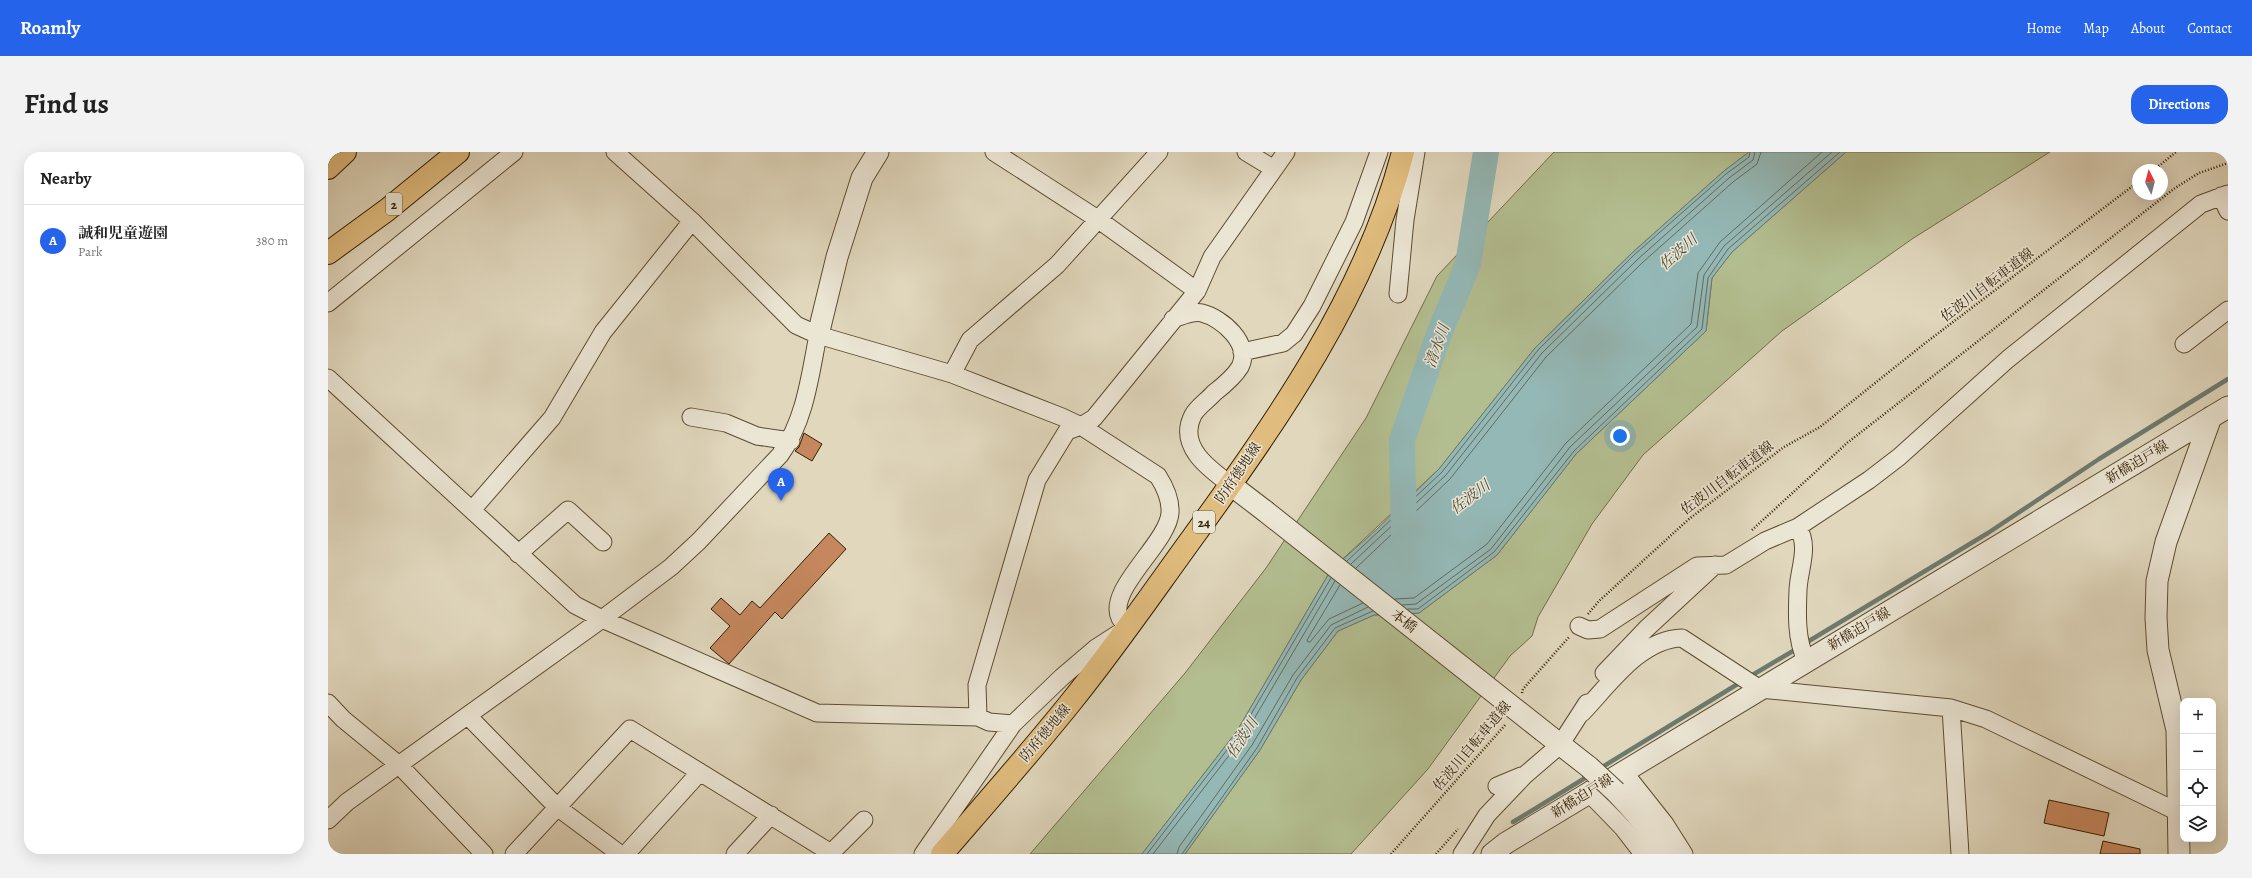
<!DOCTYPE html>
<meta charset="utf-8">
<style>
body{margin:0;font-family:Alegreya,"Noto Serif JP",serif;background:#f2f2f2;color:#222}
.controls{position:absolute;right:12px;bottom:12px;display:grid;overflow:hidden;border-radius:8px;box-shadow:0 4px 16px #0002}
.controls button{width:36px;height:36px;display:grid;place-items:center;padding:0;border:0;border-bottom:1px solid #e0e0e0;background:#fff;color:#222;font:20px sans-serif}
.compass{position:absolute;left:1804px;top:12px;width:36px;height:36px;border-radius:50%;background:#fff;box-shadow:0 4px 16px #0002;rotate:354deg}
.you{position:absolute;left:1292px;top:284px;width:14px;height:14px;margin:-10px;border:3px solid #fff;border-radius:50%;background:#1a73e8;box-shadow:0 0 0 6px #1a73e833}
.badge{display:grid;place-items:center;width:26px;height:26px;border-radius:50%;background:#2563eb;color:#fff;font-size:13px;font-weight:700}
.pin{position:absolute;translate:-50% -33px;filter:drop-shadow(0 1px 2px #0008)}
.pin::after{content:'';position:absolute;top:21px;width:14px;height:12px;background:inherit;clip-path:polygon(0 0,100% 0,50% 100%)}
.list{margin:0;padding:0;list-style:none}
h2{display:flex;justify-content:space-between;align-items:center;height:52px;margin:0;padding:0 16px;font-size:17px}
h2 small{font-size:13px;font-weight:400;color:#767676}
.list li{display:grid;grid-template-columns:26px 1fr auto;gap:12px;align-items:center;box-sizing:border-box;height:72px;padding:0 16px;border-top:1px solid #e0e0e0}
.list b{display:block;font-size:15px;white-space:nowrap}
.list p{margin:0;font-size:13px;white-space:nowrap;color:#767676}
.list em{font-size:13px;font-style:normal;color:#767676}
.icon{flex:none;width:22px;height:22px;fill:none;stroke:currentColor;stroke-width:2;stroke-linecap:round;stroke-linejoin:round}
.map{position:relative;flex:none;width:1900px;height:702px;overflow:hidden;border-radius:16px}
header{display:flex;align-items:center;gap:24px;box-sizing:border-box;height:56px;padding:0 20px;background:#2563eb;color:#fff}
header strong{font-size:19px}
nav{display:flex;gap:22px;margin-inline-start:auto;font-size:14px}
.intro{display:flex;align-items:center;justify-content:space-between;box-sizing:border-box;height:96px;padding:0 24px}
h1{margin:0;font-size:28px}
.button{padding:10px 18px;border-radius:16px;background:#2563eb;color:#fff;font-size:14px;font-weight:700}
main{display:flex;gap:24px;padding:0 24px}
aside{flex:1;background:#fff;border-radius:16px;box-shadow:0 4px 16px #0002}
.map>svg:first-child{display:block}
.green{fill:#b3be90;stroke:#726e48}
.water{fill:#94b8b6;stroke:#6d7a6e}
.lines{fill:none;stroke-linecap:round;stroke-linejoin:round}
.shore{stroke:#636b5c;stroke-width:1}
.stream{stroke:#6d7a6e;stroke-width:4.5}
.river{stroke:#94b8b6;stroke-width:26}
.building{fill:#c6875e;stroke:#321e01}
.minor-casing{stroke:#5e4c30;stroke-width:19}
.tertiary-casing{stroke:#5e4c30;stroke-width:23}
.primary-casing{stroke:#321e01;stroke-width:24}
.trunk-casing{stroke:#321e01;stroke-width:24}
.motorway-casing{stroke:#321e01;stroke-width:24}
.path{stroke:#321e01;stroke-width:2.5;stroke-dasharray:1 2;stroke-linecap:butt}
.minor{stroke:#ebe5d4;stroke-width:17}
.tertiary{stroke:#ebe5d4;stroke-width:21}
.primary{stroke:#e0bc7e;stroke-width:22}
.trunk{stroke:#e0bc7e;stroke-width:22}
.motorway{stroke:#e0bc7e;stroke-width:22}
.tertiary-bridge-casing{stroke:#5e4c30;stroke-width:23;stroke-linecap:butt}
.tertiary-bridge{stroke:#ebe5d4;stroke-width:21}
.labels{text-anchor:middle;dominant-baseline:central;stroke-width:3;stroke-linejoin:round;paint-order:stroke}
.shield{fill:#ebe5d4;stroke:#6a5a40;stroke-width:1}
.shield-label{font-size:13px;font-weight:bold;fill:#321e01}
.street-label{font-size:14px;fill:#321e01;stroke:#ebe5d4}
.water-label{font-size:15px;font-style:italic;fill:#4f4c37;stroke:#ebe5d4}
</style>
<header>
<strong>Roamly</strong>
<nav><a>Home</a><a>Map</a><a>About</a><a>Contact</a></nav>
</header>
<div class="intro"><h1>Find us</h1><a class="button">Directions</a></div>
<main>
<aside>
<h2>Nearby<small></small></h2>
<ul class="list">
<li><span class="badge">A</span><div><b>誠和児童遊園</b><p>Park</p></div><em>380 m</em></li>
</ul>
</aside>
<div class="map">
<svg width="1900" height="702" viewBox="0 0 1900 702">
<rect width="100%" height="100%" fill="#e0d7bd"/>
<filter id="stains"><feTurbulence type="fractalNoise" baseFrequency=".005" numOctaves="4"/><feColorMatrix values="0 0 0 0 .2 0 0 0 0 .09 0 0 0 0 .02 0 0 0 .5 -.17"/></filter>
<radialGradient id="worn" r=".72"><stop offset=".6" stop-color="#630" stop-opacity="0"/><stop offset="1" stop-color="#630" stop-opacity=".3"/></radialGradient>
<path class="green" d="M 1226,0 L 1421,0 L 1396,19 L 1304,101 L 1207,196 L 1111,317 L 1003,418 L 909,579 L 814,702 L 702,702 L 857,521 L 938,416 L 1038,266 L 1109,124 Z
M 1518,0 L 1722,0 L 1584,87 L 1454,179 L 1315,303 L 1264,372 L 1210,465 L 1204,484 L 1182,504 L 1100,617 L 1023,702 L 857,702 L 932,598 L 973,528 L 1010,479 L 1046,463 L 1091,461 L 1169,403 L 1248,302 L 1378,179 L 1384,126 L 1404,100 Z"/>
<path class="water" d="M 1421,0 L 1518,0 L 1404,100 L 1384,126 L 1378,179 L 1248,302 L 1169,403 L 1091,461 L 1046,463 L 1010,479 L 973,528 L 932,598 L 857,702 L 814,702 L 909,579 L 1003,418 L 1048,378 L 1111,317 L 1207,196 L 1304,101 L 1396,19 Z"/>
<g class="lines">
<path class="shore" d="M 1019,409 L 1114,320 L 1210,198 L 1306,103 L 1398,22 L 1421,5 L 1422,0
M 1023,412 L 1118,323 L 1214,201 L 1310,107 L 1401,26 L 1425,8 L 1427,0
M 1028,416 L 1122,327 L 1218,205 L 1314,111 L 1405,30 L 1429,12 L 1433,0
M 1012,433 L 979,488 L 980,490 L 982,490 L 1001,467 L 1035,451
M 1067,447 L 1086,446 L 1159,392 L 1238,291 L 1363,172 L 1370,121 L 1392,90 L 1494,0
M 1074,453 L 1088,452 L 1163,397 L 1242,295 L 1369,175 L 1376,123 L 1396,94 L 1504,0
M 1080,457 L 1090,457 L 1166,400 L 1246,299 L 1374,177 L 1380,126 L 1400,97 L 1512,0
M 819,702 L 912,581 L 1003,426
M 825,702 L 916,584 L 1007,429
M 849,702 L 851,695 L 924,593 L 965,523 L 1003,473 L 1040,455
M 854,702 L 929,596 L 969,526 L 1007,476 L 1045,459"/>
<path class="stream" d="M 1476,492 L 1660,381 L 1771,307 L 1900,227
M 1421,525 L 1470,496
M 1271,617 L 1413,530
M 1185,670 L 1262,623"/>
<path class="river" d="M 1076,386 L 1074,288 L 1111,182 L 1140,112 L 1158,0"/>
</g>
<path class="building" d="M 476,281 L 494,292 L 484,309 L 467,299 L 471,295 Z
M 501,381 L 518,397 L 454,467 L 447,460 L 401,512 L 382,496 L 402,474 L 383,457 L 393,446 L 412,463 L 424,449 L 432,456 Z
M 1721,648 L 1781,661 L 1776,684 L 1716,671 Z
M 1775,689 L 1812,697 L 1812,702 L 1772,702 Z"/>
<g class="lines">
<defs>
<path id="minor" d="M 287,0 L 364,69 L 468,173 L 490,183 L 624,222 L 734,265 L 753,274 L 830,324 C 837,335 843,347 842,361 C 840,391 778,438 792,466 C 794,469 797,472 799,476 L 768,496 L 734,525 L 685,572 L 595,702
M 666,0 L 771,68 L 869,139
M 918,0 L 946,17
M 1893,44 L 1900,59
M 1070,142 L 1077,68 L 1088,0
M 0,151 L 186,0
M 845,167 C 854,164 865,159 874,161 C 894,166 924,192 912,215 C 906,225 895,234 886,241 C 880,248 869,255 865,263 C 849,294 881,317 903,333
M 1856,192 L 1900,158
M 914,200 L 955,191 L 966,182 L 984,154 L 1026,70 L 1051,0
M 624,222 L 642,188 L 729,113 L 831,0
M 0,226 L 247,453 L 274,467 L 489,561 L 650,565 L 661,570 L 685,572
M 363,265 L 398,271 L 429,284 L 463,289
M 144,358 L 224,266 L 275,180 L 364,69
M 1470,375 C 1482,396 1471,416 1470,438 C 1469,461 1468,488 1478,508
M 190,402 L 240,358 L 275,390
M 1251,474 L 1260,478 L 1272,477 L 1369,414 L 1398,413 L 1437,389 L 1470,375 L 1541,328 L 1571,305 L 1680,207 L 1873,52 L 1900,42
M 1276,521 L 1318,477 L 1387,413
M 0,551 L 15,567 L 71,613 L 156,702
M 1623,556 L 1632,702
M 1254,561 C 1281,533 1312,487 1354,486 L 1432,537 L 1623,556 L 1658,567 L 1850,660
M 140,564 L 229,655 L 292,702
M 650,565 L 649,533 L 709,328 L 739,279 L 753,274 L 766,266 L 869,139 L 884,105 L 958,0
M 1295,619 L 1337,672 L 1356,702
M 1169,634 L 1193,624
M 1260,640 L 1295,676 L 1315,702
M 0,668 L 19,650 L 274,467 L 343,415 L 371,389 L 452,303 C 477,269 482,224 490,183
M 186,702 L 302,577 L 503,701 L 536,668
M 298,702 L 372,620
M 407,702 L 443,663
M 1134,702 L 1159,663 L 1197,623 L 1232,593 L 1259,551"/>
<path id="tertiary" d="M 490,183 L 509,105 L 534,26 L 550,0
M 903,333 L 937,359
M 1215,579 L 1261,615
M 1288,640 L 1309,663 L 1336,702
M 1164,702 L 1178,691 L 1900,255
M 1851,702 L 1849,578 L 1830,498 L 1828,466 L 1829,429 L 1838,390 L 1883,265"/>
<path id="primary" d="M 614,702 C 658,651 702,601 743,550 C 786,497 825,440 865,385 C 950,267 1038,143 1075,0"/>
<path id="trunk" d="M 0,101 L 59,58 L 130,0"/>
<path id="motorway" d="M 0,16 L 17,0"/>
</defs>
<use href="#minor" class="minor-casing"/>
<use href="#tertiary" class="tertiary-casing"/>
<use href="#primary" class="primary-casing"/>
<use href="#trunk" class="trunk-casing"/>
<use href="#motorway" class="motorway-casing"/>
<path class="path" d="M 1826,18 L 1848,0
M 1424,378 L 1519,291 L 1847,36 L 1871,21 L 1900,11
M 1260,462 L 1271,449 L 1361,367 L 1456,295 L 1492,275 L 1596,192 L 1810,30
M 1194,541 L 1195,537 L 1242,484
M 1063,702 L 1178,572
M 1108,702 L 1130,677"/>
<use href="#minor" class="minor"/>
<use href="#tertiary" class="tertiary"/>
<use href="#primary" class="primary"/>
<use href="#trunk" class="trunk"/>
<use href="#motorway" class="motorway"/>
<defs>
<path id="tertiary-bridge" d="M 937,359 L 1215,579
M 1261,615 L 1288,640"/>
</defs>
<use href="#tertiary-bridge" class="tertiary-bridge-casing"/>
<use href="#tertiary-bridge" class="tertiary-bridge"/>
</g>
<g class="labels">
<g class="shield">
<rect x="58" y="41" width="16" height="22" rx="3"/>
<rect x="865" y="359" width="22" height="22" rx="3"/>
</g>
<g class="shield-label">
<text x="66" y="52">2</text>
<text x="876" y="370">24</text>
</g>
<g class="street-label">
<text transform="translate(1659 133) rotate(-37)">佐波川自転車道線</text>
<text transform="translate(1809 310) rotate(-31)">新橋迫戸線</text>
<text transform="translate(910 321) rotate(-56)">防府徳地線</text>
<text transform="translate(1399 326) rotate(-37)">佐波川自転車道線</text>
<text transform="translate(1076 469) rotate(38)">本橋</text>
<text transform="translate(1531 477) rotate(-31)">新橋迫戸線</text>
<text transform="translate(717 581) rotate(-50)">防府徳地線</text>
<text transform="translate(1144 594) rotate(-50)">佐波川自転車道線</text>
<text transform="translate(1254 644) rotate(-32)">新橋迫戸線</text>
</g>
<g class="water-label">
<text transform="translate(1350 100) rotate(-42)">佐波川</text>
<text transform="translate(1109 194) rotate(-70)">清水川</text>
<text transform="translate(1142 345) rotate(-37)">佐波川</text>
<text transform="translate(914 586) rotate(-57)">佐波川</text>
</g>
</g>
<rect width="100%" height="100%" filter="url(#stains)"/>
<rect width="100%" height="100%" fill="url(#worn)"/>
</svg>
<div class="controls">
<button>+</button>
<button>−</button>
<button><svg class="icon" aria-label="locate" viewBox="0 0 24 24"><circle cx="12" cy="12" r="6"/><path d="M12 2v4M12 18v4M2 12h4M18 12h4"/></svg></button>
<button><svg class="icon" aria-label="layers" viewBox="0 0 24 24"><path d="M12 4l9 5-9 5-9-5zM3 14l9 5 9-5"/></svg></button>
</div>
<svg class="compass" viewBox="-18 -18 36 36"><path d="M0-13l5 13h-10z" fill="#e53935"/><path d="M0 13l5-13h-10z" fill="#767676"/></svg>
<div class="you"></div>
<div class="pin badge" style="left:453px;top:349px">A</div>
</div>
</main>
